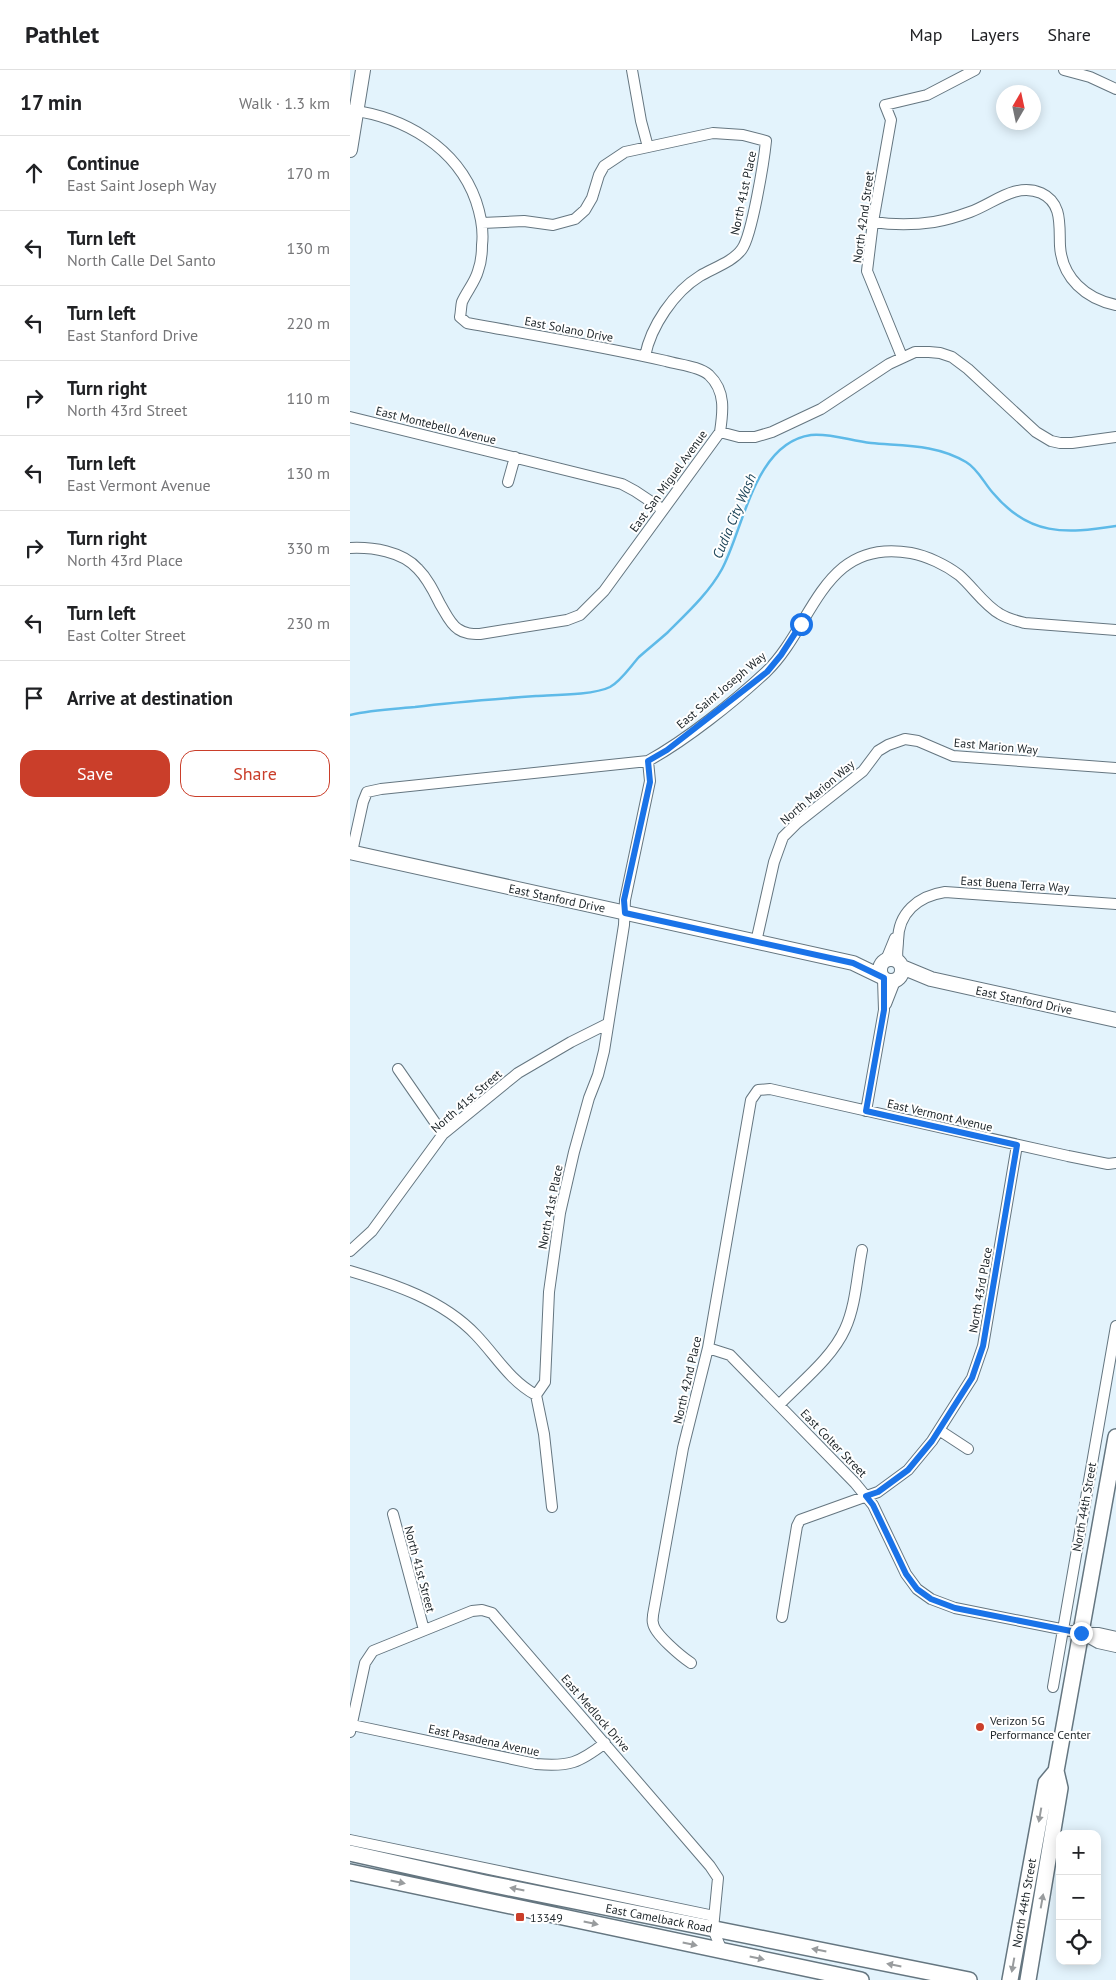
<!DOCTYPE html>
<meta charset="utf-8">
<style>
body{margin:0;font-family:"PT Sans",sans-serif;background:#f2f2f2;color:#202124}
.controls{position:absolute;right:15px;bottom:15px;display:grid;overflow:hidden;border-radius:10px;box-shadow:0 2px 12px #0003}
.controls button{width:45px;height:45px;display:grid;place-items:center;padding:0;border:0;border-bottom:1px solid #e0e0e0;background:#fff;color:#202124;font:25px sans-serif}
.compass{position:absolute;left:646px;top:15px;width:45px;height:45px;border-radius:50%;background:#fff;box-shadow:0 2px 12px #0003;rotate:9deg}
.stop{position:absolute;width:15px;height:15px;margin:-11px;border:4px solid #1a73e8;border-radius:50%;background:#fff}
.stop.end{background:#1a73e8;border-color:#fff;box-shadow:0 1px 5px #0008}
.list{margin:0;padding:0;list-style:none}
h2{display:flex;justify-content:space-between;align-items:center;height:65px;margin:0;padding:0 20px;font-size:21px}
h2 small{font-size:16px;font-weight:400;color:#757577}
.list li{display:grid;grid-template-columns:32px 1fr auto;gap:15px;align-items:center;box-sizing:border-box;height:75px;padding:0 20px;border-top:1px solid #e0e0e0}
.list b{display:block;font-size:19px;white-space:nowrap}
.list p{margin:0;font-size:16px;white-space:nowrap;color:#757577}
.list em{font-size:16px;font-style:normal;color:#757577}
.actions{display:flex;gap:10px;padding:15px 20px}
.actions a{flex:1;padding:11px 0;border:1px solid #ca3e2a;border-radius:15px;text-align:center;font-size:18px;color:#ca3e2a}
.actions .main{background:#ca3e2a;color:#fff}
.icon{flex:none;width:28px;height:28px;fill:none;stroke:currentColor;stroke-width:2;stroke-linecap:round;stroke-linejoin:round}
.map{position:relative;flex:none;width:766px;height:1910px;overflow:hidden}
header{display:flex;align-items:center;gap:30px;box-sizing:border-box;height:70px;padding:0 25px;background:#fff;border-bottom:1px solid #e0e0e0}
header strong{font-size:24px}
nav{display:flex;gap:28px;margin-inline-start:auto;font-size:18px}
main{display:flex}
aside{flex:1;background:#fff}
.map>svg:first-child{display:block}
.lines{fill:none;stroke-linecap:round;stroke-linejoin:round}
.stream{stroke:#5ebae8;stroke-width:2.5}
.street-casing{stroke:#657680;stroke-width:12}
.secondary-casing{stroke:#657680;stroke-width:16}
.primary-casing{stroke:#657680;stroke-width:18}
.street{stroke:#fff;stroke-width:10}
.secondary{stroke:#fff;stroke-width:14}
.primary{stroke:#fff;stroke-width:15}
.oneway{fill:#999c9e}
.route{stroke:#1a73e8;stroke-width:6}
.poi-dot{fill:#ca3e2a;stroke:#fff;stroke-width:2}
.labels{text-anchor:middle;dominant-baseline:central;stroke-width:4;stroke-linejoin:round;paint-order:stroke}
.street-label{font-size:12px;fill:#1c2428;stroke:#fff}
.poi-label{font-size:12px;fill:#1c2428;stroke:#fff;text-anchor:start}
.water-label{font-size:14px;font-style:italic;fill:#1d4559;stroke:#fff}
</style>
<header>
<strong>Pathlet</strong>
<nav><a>Map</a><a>Layers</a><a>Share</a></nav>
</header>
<main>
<aside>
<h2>17 min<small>Walk · 1.3 km</small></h2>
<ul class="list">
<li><svg class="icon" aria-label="ahead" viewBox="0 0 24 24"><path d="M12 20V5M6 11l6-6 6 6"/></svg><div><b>Continue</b><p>East Saint Joseph Way</p></div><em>170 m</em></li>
<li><svg class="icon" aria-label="left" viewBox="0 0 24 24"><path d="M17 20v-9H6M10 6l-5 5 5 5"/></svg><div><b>Turn left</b><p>North Calle Del Santo</p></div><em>130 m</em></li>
<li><svg class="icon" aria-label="left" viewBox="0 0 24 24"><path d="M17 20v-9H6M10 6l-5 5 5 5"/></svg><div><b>Turn left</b><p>East Stanford Drive</p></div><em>220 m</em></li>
<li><svg class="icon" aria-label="right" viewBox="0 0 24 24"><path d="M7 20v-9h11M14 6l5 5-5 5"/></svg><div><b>Turn right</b><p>North 43rd Street</p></div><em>110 m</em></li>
<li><svg class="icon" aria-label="left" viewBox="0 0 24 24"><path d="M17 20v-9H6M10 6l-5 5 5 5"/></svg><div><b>Turn left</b><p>East Vermont Avenue</p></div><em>130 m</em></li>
<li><svg class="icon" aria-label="right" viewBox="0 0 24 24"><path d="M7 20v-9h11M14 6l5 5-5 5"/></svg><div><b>Turn right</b><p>North 43rd Place</p></div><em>330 m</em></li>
<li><svg class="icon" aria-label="left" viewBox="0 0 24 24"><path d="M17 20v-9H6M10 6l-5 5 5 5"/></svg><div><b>Turn left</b><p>East Colter Street</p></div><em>230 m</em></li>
<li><svg class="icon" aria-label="arrive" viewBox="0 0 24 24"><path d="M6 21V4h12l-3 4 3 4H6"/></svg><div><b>Arrive at destination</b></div></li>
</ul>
<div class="actions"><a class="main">Save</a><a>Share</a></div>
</aside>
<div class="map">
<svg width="766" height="1910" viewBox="0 0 766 1910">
<rect width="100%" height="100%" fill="#e3f3fc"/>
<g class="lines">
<path class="stream" d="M 0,645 C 21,640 44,639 65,637 C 105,632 145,629 186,626 C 204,625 244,625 260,617 C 271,611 280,597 289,587 C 298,579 308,571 317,563 C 336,544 359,523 372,499 C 394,458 404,373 461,365 C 481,363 501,371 521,373 C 553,376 586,374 616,392 C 628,399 634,413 643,423 C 679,466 715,464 766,456"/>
<defs>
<path id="street" d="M 282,0 L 291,51 L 298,77
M 714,0 L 740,7 L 766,19
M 0,40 C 54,47 107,77 126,131 C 131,146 134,159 132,175 C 132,184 131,193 128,201 C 125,212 117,221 112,232 C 111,236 111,242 110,247 L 117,253 C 183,265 250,276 316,291 C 329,295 349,296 359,305 C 376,321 373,342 370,362
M 523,152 C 543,155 564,155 584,152 C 596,150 609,146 620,142 C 643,134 665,112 691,123 C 713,133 709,156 710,176 C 712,208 736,229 766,235
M 132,153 L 174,151 L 203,155 L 225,149 L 235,140 L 242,128 L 249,105 L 254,96 L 275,82 L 363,63 L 393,65 L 416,71 C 414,91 402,165 392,179 C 383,192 363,198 350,206 C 324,222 301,256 295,286
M 552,287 L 517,201 L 523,152 L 541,50 L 535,35 L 577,25 L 625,0
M 0,347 L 272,414 L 285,421 L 312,439
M 158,412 L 165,387
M 0,478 C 22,477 52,481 68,499 C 78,509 84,522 90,534 C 95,542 100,554 108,559 C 115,564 122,564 130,564 L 217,550 L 230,545 L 254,521 L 370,362 L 389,367 L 405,367 L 422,362 L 471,339 L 539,294 L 565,282 L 579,282 L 590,283 L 602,287 L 618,299 L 686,362 L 701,371 L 710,373 L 722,373 L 766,367
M 2,782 L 13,732 L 17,722 L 31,719 L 298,691 C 336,670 384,632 416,602 C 464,556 472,467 561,483 C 577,486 596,495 609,505 C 623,517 634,535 650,544 C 658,549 667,551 675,553 L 766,560
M 406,872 L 424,792 L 433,767 L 447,753 L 513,701 L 528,681 L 538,675 L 555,669 L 568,671 L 603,686 L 766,698
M 536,890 L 545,868
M 548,891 C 546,884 548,878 548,871 C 548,843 568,826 595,822 L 766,834
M 536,934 L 545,911
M 48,999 L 93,1064
M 516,1041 L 534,940 L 533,909
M 0,1181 L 22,1161 L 93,1064 L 168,1003 L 221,972 L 257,954
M 0,1201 C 44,1214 93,1230 126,1265 C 147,1287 159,1310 186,1325
M 358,1278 L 380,1285 L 505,1413 L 523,1435 L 556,1504 L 567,1519 L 581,1529 L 605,1538 L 731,1563 L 749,1563 L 766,1567
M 429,1335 C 451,1312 482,1288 495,1259 C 506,1235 507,1205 512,1180
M 589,1360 L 618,1379
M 202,1437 L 194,1364 L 186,1325 L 195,1312 L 199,1222 L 210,1143 L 224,1082 L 239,1028 L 248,1005 L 254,981 L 274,855 L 275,830 L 300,711 L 298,691
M 43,1444 L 74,1560
M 432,1547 L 447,1456 L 450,1450 L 528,1422 L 558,1400 L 582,1371 L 622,1308 L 633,1276 L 667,1075
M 732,1564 L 748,1573 L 766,1577
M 341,1593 C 332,1587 304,1564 303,1553 C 302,1551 303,1548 303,1545 L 333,1378 L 358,1278 L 401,1030 L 408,1020 L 420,1019 L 718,1086 L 758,1094 L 766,1093
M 703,1617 L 766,1256
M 2,1655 L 186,1694 C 219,1697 229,1693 255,1673
M 0,1662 L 15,1593 L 23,1581 L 122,1541 L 132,1540 L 142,1543 L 360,1796 L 368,1808 L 363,1859 L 372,1881
M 0,1770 L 364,1846"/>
<path id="secondary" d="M 0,80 L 13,0
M 0,782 L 503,893 L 532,907
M530 900a11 11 0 1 1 22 0a11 11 0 1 1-22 0Z
M 552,897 L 581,909 L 766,950"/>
<path id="primary" d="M 0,1783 L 135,1813 L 619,1910
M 0,1802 L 511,1910
M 660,1910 L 696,1713 L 706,1701
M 678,1910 L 710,1718 L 706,1701 L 766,1367"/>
</defs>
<use href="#street" class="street-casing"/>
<use href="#secondary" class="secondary-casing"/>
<use href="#primary" class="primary-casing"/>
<use href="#street" class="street"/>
<use href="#secondary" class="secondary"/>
<use href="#primary" class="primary"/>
</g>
<defs><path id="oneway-solid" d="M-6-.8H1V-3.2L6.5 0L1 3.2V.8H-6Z" transform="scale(1.25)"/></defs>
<g class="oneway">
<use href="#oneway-solid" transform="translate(690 1745) rotate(100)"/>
<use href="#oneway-solid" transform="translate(48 1812) rotate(12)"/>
<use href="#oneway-solid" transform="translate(167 1819) rotate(-169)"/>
<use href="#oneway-solid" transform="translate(692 1831) rotate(-80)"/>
<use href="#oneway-solid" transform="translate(241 1853) rotate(12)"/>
<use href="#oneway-solid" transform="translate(340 1874) rotate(12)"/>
<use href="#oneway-solid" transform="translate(469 1880) rotate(-169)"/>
<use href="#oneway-solid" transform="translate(407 1888) rotate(12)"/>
<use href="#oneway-solid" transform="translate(544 1895) rotate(-169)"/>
<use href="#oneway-solid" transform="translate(663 1895) rotate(100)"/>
</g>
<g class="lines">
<path class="route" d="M 451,554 L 431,585 L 417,602 L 317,680 L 298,691 L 300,712 L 274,830 L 275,843 L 503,893 L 532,907 L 534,908 L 534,940 L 516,1041 L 667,1075 L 633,1276 L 622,1308 L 582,1371 L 558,1400 L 528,1422 L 516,1426 L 523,1435 L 556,1504 L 567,1519 L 581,1529 L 605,1538 L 731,1563"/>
</g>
<g class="poi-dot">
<circle cx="630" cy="1657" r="5"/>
<rect x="165" y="1842" width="10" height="10" rx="2.5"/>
</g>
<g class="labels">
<g class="street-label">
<text transform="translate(393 123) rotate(-78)">North 41st Place</text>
<text transform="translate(513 147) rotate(-82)">North 42nd Street</text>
<text transform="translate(219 259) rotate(11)">East Solano Drive</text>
<text transform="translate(86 355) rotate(14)">East Montebello Avenue</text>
<text transform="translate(318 411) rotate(-54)">East San Miguel Avenue</text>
<text transform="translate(371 620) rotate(-40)">East Saint Joseph Way</text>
<text transform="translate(646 676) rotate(5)">East Marion Way</text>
<text transform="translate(467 722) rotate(-40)">North Marion Way</text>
<text transform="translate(665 814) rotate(4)">East Buena Terra Way</text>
<text transform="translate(207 828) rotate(12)">East Stanford Drive</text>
<text transform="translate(674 930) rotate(12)">East Stanford Drive</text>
<text transform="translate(116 1031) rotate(-41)">North 41st Street</text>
<text transform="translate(590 1045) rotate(13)">East Vermont Avenue</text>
<text transform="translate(200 1137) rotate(-79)">North 41st Place</text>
<text transform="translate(630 1220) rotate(-80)">North 43rd Place</text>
<text transform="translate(337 1310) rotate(-77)">North 42nd Place</text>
<text transform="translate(484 1373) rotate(46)">East Colter Street</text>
<text transform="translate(734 1437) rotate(-80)">North 44th Street</text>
<text transform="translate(70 1499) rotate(75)">North 41st Street</text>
<text transform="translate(246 1643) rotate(49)">East Medlock Drive</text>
<text transform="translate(134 1670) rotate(12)">East Pasadena Avenue</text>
<text transform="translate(674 1833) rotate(-80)">North 44th Street</text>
<text transform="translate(309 1848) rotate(11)">East Camelback Road</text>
</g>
<g class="poi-label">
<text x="640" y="1650">Verizon 5G<tspan x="640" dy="14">Performance Center</tspan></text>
<text x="180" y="1847">13349</text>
</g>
<g class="water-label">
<text transform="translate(384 446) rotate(-67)">Cudia City Wash</text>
</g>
</g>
</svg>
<div class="controls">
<button>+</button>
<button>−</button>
<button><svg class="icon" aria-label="locate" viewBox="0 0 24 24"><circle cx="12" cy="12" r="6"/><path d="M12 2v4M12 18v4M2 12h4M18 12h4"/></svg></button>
</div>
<svg class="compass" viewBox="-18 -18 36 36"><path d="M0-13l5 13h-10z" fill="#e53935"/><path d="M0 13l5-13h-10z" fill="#757577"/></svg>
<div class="stop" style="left:451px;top:554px"></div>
<div class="stop end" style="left:731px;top:1563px"></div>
</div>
</main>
